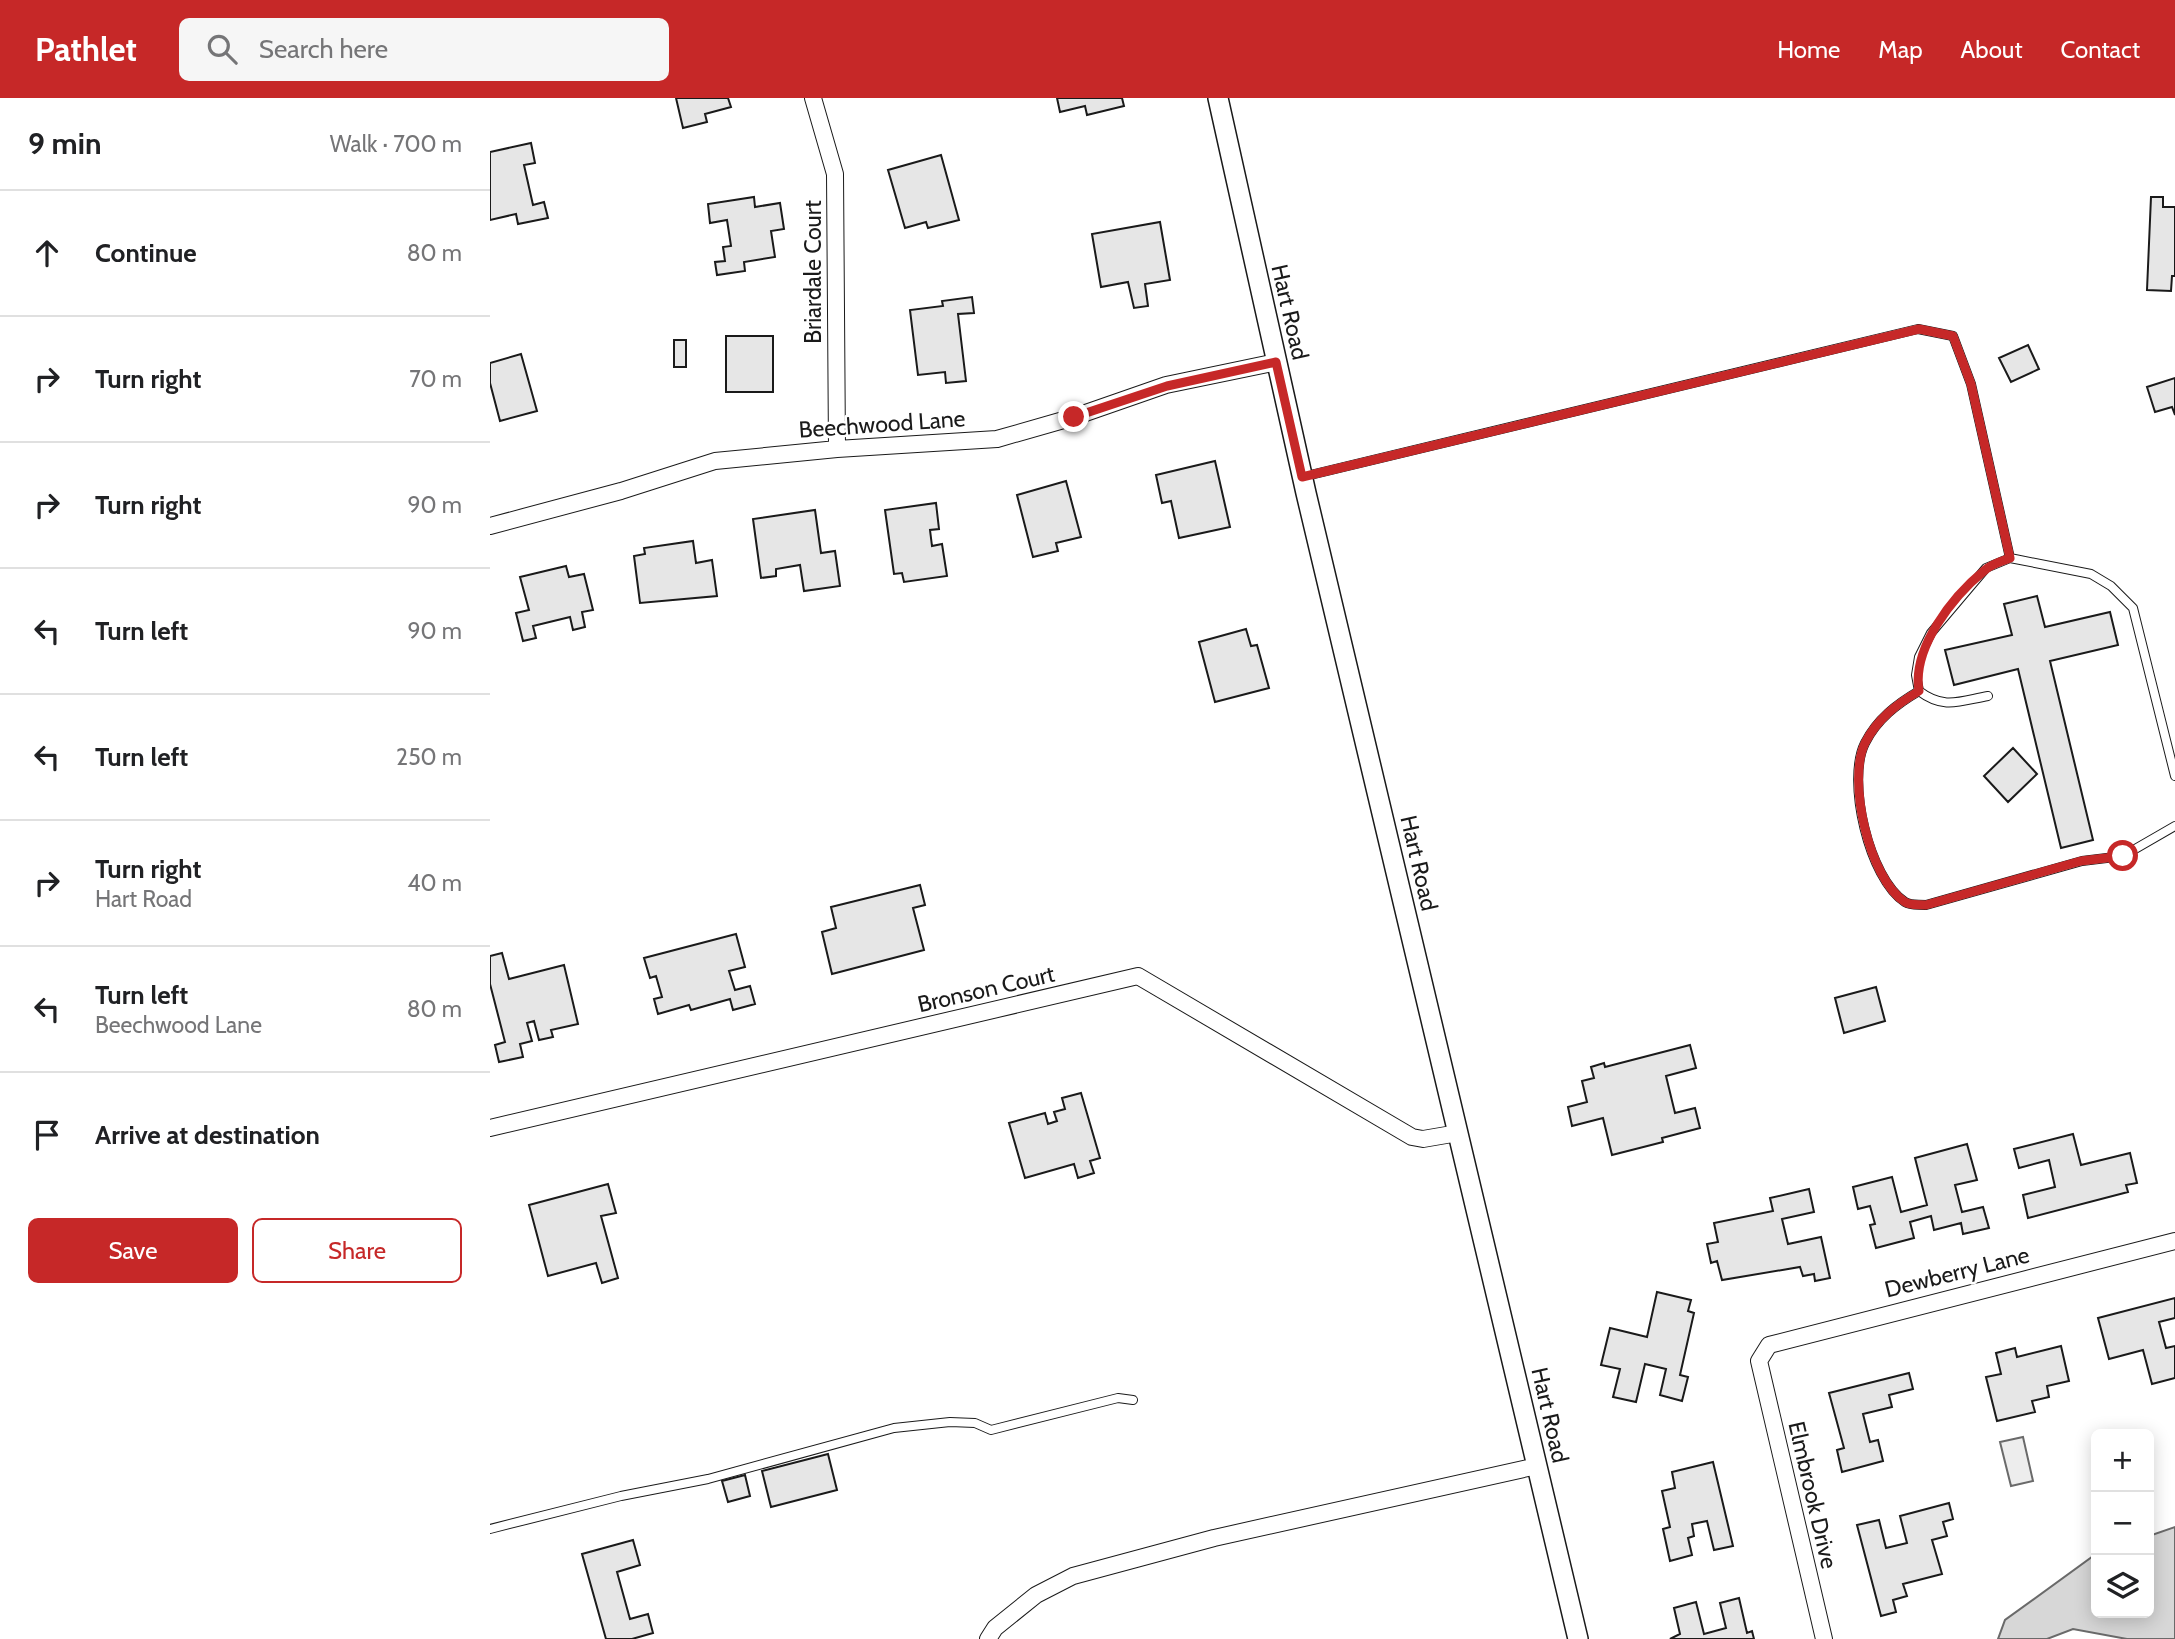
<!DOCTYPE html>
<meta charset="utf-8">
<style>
body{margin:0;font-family:Cabin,sans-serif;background:#f6f6f6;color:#202124}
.controls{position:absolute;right:21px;bottom:21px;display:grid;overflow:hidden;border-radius:10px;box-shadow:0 4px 18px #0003}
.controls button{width:63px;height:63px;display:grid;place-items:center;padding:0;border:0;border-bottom:2px solid #e0e0e0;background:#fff;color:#202124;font:35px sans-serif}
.stop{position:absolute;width:21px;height:21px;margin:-16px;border:5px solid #c62828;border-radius:50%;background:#fff}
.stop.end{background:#c62828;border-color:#fff;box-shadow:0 2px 7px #0008}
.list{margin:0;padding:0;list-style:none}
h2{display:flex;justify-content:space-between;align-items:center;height:91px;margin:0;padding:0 28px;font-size:30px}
h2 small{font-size:23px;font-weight:400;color:#757577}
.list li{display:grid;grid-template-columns:46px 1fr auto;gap:21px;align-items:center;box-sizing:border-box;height:126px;padding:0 28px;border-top:2px solid #e0e0e0}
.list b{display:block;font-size:26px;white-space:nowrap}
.list p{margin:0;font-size:23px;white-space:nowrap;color:#757577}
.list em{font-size:23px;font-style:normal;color:#757577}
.actions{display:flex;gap:14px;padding:21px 28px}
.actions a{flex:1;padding:16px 0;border:2px solid #c62828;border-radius:10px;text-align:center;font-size:24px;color:#c62828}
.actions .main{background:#c62828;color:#fff}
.icon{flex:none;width:38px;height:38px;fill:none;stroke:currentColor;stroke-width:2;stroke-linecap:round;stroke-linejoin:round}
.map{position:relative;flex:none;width:1685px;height:1541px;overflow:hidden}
header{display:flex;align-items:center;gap:42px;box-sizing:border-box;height:98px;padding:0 35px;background:#c62828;color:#fff}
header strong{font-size:33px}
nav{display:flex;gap:38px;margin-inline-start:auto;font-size:24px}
.search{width:490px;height:63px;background:#f6f6f6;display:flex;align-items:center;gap:18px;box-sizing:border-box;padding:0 24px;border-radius:10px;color:#757577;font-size:26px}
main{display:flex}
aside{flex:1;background:#fff}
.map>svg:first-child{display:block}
.built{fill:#ededed;stroke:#6a6a6a;stroke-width:2}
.water{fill:#d7d7d7;stroke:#6a6a6a;stroke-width:2}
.building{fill:#e6e6e6;stroke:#1a1a1a;stroke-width:2}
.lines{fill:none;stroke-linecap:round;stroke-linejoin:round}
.service-casing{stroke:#1a1a1a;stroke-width:10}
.minor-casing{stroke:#1a1a1a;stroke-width:18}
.tertiary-casing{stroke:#1a1a1a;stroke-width:22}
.service{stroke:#fff;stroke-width:8}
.minor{stroke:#fff;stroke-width:16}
.tertiary{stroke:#fff;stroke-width:19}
.route{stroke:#c62828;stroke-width:9}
.labels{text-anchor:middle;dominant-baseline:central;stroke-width:5;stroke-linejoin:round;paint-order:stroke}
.street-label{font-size:23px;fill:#1a1a1a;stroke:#fff}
</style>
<header>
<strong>Pathlet</strong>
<div class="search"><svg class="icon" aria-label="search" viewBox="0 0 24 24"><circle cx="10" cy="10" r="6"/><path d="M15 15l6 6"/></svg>Search here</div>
<nav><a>Home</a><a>Map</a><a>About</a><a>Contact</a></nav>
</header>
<main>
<aside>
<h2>9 min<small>Walk · 700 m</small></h2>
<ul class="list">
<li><svg class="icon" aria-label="ahead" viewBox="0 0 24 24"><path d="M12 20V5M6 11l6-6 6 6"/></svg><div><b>Continue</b></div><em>80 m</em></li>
<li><svg class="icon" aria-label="right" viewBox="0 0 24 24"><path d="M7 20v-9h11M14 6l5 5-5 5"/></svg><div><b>Turn right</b></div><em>70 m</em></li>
<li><svg class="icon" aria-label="right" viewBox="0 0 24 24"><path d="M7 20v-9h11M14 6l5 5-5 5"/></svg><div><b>Turn right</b></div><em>90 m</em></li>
<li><svg class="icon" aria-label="left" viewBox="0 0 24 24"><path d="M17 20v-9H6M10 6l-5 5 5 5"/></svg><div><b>Turn left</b></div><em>90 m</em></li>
<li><svg class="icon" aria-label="left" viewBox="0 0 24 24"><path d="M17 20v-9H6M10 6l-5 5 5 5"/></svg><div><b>Turn left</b></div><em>250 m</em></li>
<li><svg class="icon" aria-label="right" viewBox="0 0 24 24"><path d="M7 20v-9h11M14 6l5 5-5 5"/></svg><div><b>Turn right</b><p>Hart Road</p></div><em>40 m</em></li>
<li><svg class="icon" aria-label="left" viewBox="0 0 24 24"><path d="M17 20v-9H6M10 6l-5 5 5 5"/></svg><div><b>Turn left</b><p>Beechwood Lane</p></div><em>80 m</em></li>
<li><svg class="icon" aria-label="arrive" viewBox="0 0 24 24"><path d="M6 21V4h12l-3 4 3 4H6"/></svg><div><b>Arrive at destination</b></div></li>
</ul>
<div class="actions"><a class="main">Save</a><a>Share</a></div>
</aside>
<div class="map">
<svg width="1685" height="1541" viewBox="0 0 1685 1541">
<rect width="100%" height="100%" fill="#fff"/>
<path class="built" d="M 1533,1339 L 1543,1383 L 1521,1388 L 1510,1344 Z"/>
<path class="water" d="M 1685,1429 L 1685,1541 L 1637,1541 L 1583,1531 L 1557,1541 L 1508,1541 L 1515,1522 L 1606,1456 L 1606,1515 L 1659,1515 L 1659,1438 Z"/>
<path class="building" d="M 186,0 L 238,0 L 241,9 L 215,16 L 217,24 L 193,30 Z
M 567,0 L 632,0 L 634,8 L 597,17 L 595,8 L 570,14 Z
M 41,45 L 45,65 L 34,67 L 43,107 L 54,104 L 58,120 L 28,126 L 26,116 L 0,122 L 0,54 Z
M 451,57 L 469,122 L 438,130 L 436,124 L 415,130 L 398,72 Z
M 264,99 L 265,109 L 290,105 L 294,131 L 281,133 L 285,159 L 254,164 L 255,173 L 227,177 L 225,164 L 235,163 L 233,149 L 241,148 L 237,122 L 220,125 L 218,106 Z
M 1661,99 L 1673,99 L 1673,109 L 1685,109 L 1685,178 L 1682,178 L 1681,193 L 1657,192 Z
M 670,124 L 680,182 L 655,186 L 658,208 L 644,210 L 638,184 L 611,189 L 602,136 Z
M 482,199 L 484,215 L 468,216 L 476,283 L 456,285 L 455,274 L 428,277 L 420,212 L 453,208 L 452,203 Z
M 236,238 L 283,238 L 283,294 L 236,294 Z
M 184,242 L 196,242 L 196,269 L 184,269 Z
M 1538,247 L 1549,271 L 1521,284 L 1509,260 Z
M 31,256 L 47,313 L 10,323 L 0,285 L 0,265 Z
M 1685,280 L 1685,317 L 1682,309 L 1665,314 L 1657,289 Z
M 725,363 L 740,429 L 689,440 L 681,403 L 672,405 L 666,377 Z
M 576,383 L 591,439 L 566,445 L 568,453 L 543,459 L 527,397 Z
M 446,405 L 449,431 L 440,432 L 442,448 L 452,446 L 457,478 L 414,484 L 412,475 L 404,476 L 395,412 Z
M 325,412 L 331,455 L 345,453 L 350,488 L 314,493 L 310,467 L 286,471 L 286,478 L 271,480 L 263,421 Z
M 203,443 L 206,465 L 222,462 L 227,498 L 150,505 L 144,458 L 155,456 L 154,450 Z
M 76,468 L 79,479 L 94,476 L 103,512 L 92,514 L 95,529 L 83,532 L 80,519 L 43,528 L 46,540 L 33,543 L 26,515 L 39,512 L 30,479 Z
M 1547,498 L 1555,529 L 1620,514 L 1628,547 L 1560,563 L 1603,742 L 1571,750 L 1528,571 L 1464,587 L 1455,552 L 1522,537 L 1514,506 Z
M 756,531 L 761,548 L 767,547 L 779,590 L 725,604 L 709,544 Z
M 1523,650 L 1547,676 L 1518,704 L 1494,678 Z
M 430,787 L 435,807 L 423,810 L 434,852 L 342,876 L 332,834 L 346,830 L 341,809 Z
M 246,836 L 255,869 L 239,873 L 245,892 L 260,888 L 265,906 L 243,912 L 240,901 L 201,912 L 199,907 L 168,916 L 164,901 L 172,899 L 166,878 L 160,880 L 154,860 Z
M 12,855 L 19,881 L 74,867 L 88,926 L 61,932 L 63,939 L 49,942 L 44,923 L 37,925 L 42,943 L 30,946 L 33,959 L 9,964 L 5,947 L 15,944 L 0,886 L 0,858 Z
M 1386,889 L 1395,923 L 1354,935 L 1345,900 Z
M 1200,947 L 1206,970 L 1176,978 L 1185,1015 L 1205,1010 L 1210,1030 L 1172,1040 L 1173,1044 L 1122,1057 L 1113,1020 L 1082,1028 L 1078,1009 L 1097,1004 L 1092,983 L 1104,980 L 1101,969 L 1114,965 L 1115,969 Z
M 591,995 L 610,1060 L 600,1063 L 604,1075 L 588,1080 L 584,1066 L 535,1080 L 519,1025 L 555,1015 L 558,1026 L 567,1023 L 564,1014 L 575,1011 L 572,1000 Z
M 1583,1036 L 1591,1067 L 1640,1055 L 1647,1085 L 1636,1087 L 1638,1094 L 1538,1120 L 1533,1097 L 1565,1089 L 1559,1062 L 1529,1070 L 1524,1051 Z
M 1477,1046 L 1487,1082 L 1465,1087 L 1472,1114 L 1493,1109 L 1499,1130 L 1473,1136 L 1471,1125 L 1444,1132 L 1441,1118 L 1420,1124 L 1424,1140 L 1386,1150 L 1380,1127 L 1385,1126 L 1380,1108 L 1368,1111 L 1363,1089 L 1402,1079 L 1411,1114 L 1437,1107 L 1425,1060 Z
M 118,1086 L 126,1115 L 111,1118 L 128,1180 L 112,1185 L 106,1165 L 58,1178 L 39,1107 Z
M 1319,1091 L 1324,1114 L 1292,1121 L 1298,1146 L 1331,1139 L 1340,1180 L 1325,1183 L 1324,1176 L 1313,1178 L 1310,1169 L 1232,1182 L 1227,1163 L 1221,1165 L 1217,1146 L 1228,1144 L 1224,1125 L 1283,1113 L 1280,1100 Z
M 1167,1194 L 1201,1202 L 1198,1213 L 1204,1215 L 1190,1277 L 1198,1279 L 1192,1303 L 1170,1297 L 1176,1271 L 1155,1266 L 1146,1304 L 1123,1299 L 1130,1271 L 1111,1267 L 1120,1230 L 1157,1239 Z
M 1685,1200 L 1685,1220 L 1669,1224 L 1676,1250 L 1685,1248 L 1685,1280 L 1662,1286 L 1653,1252 L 1619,1261 L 1608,1220 Z
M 1571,1248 L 1579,1283 L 1557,1288 L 1559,1299 L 1542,1303 L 1545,1314 L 1507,1323 L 1496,1279 L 1511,1276 L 1506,1255 L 1525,1250 L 1527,1259 Z
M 1419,1275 L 1423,1291 L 1399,1297 L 1402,1309 L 1373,1316 L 1380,1344 L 1388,1342 L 1393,1363 L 1352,1374 L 1347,1352 L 1354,1350 L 1339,1295 Z
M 338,1356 L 347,1392 L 281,1409 L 272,1373 Z
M 1223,1364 L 1243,1448 L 1224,1452 L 1217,1423 L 1202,1426 L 1204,1438 L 1198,1440 L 1202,1457 L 1180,1463 L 1173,1431 L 1180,1429 L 1172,1393 L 1185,1390 L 1182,1374 Z
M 255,1377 L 260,1398 L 238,1404 L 232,1383 Z
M 1459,1405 L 1463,1421 L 1453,1424 L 1457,1438 L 1442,1442 L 1452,1476 L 1413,1486 L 1417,1498 L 1403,1502 L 1406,1514 L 1391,1518 L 1367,1427 L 1389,1422 L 1396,1450 L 1417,1445 L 1410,1418 Z
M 143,1442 L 150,1467 L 127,1474 L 140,1521 L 158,1516 L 163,1535 L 142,1541 L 116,1541 L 92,1456 Z
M 1249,1500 L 1257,1535 L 1262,1533 L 1264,1541 L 1180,1541 L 1190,1536 L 1184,1510 L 1206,1504 L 1214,1536 L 1236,1530 L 1230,1505 Z"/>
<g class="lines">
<defs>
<path id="service" d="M 812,379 L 1428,231 L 1463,238 L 1481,286 L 1520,460
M 1429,593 C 1407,606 1387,621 1375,645 C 1356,682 1379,781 1415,804 C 1421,808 1429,806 1436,807 L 1592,763 L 1633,758 L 1685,728
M 1498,598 C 1470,603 1454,612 1429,593 L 1426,577 L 1429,559 L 1441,535 L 1496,470 L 1520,460 L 1601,476 L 1621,488 L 1643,510 L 1685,678
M 0,1431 L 131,1398 L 218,1381 L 404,1330 L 460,1324 L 485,1325 L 501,1332 L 628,1300 L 643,1302"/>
<path id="minor" d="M 323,0 L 345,76 L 347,351
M 0,428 L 131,393 L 225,363 L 347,351 L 507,341 L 584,319 L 676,287 L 787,264
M 0,1030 L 648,878 L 922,1039 L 933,1041 L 968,1035
M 498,1541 L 505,1530 L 546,1497 L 583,1478 L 724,1440 L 1047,1368
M 1334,1541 L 1269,1263 L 1279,1247 L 1685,1143"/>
<path id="tertiary" d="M 728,0 L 816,395 L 1088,1541"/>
</defs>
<use href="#service" class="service-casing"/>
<use href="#minor" class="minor-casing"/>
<use href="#tertiary" class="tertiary-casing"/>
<use href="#service" class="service"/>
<use href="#minor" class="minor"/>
<use href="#tertiary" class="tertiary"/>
</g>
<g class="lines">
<path class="route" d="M 584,319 L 677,288 L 786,264 L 812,379 L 1429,231 L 1463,238 L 1481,286 L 1520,460 C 1512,463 1501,466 1495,472 C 1462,499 1422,550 1429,593 C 1407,606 1387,621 1375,645 C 1357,682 1379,781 1415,804 C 1421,808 1429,806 1436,807 L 1591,763 L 1633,758"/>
</g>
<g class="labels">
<g class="street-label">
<text transform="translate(323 174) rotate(-90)">Briardale Court</text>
<text transform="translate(800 214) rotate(77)">Hart Road</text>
<text transform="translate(392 326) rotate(-4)">Beechwood Lane</text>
<text transform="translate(929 765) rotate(77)">Hart Road</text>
<text transform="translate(496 891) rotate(-13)">Bronson Court</text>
<text transform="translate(1467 1174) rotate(-14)">Dewberry Lane</text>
<text transform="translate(1060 1317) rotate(77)">Hart Road</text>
<text transform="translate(1323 1397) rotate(77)">Elmbrook Drive</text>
</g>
</g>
</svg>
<div class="controls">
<button>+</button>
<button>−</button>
<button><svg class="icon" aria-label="layers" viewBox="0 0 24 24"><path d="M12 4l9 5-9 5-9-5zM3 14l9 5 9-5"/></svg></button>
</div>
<div class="stop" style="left:1633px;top:758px"></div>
<div class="stop end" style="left:584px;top:319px"></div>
</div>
</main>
